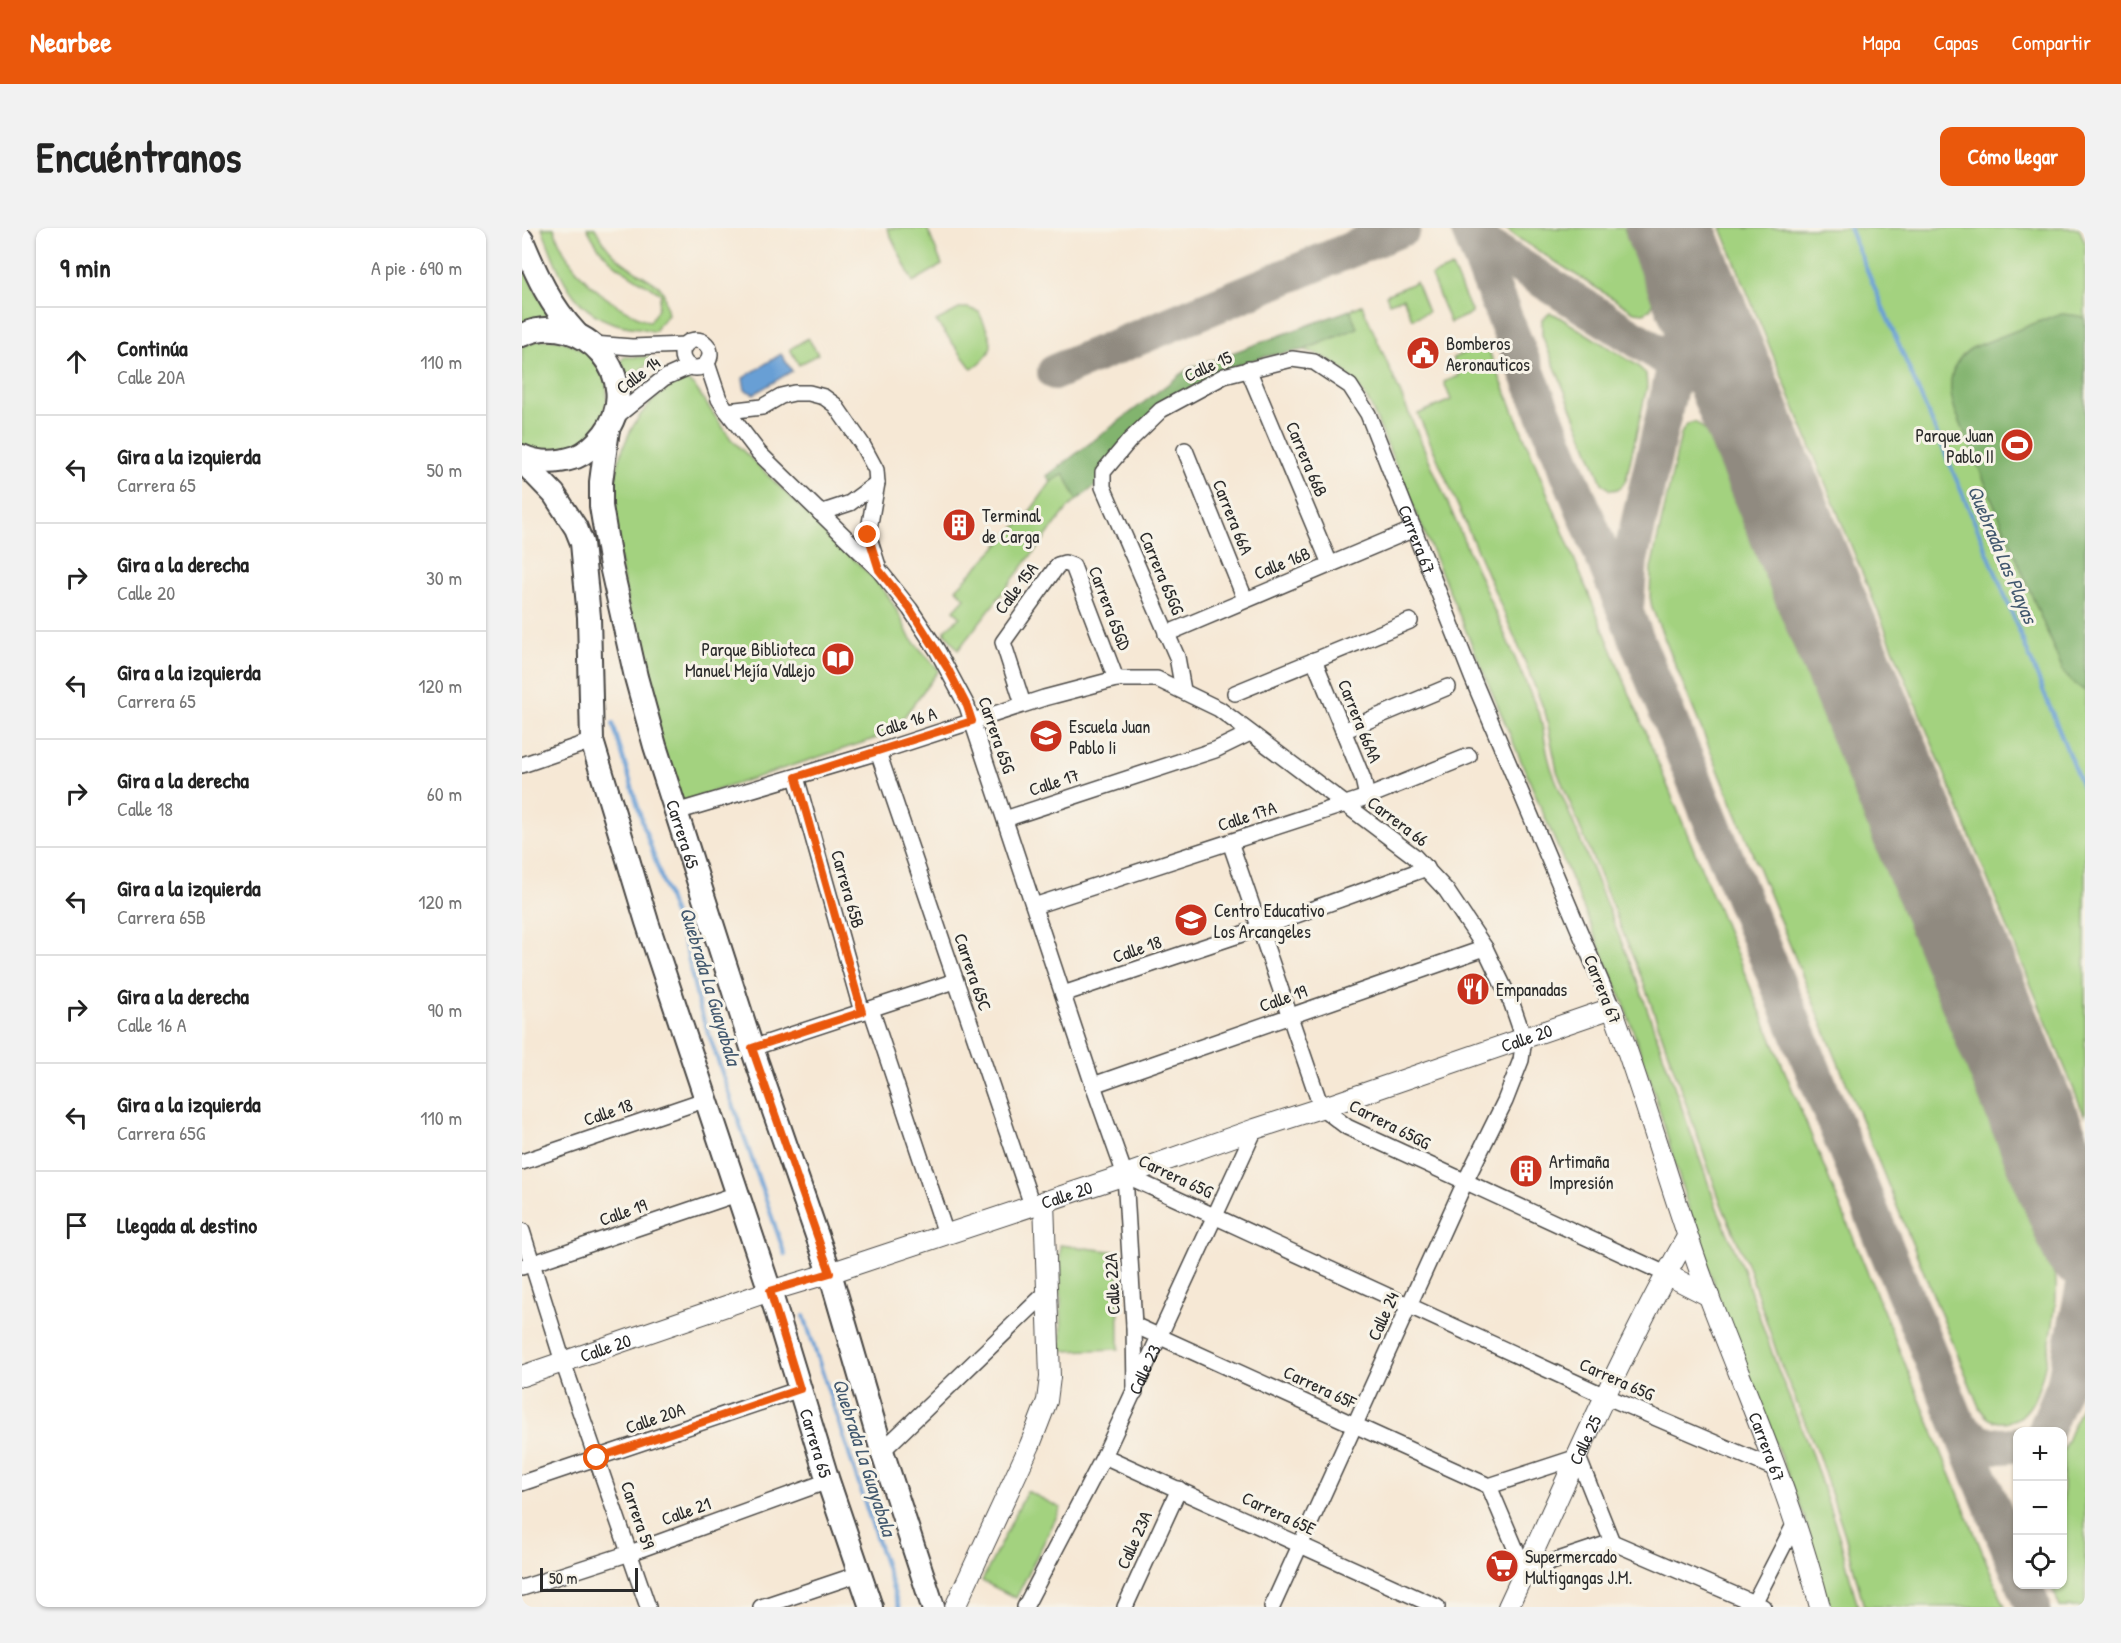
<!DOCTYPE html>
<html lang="es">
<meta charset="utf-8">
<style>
body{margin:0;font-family:"Patrick Hand",sans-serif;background:#f2f2f2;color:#222}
.controls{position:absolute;right:18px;bottom:18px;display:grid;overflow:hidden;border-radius:12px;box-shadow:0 2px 4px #0004}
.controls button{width:54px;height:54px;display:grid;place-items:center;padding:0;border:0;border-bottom:2px solid #e0e0e0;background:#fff;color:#222;font:30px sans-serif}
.scale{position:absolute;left:18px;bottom:15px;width:98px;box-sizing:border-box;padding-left:6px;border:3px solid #2b2b2b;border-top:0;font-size:16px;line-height:21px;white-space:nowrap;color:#2b2b2b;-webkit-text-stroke:4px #f7f3e8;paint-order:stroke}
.stop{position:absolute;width:18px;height:18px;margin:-14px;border:4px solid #ea580c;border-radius:50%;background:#fff}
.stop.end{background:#ea580c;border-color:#fff;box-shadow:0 2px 6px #0008}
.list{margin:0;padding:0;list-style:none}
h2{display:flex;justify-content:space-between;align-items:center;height:78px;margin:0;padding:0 24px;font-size:26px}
h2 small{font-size:20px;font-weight:400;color:#767676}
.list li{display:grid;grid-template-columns:39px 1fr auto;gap:18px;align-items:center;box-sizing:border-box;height:108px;padding:0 24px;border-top:2px solid #e0e0e0}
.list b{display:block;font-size:22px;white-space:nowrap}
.list p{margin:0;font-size:20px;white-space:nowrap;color:#767676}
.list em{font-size:20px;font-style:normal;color:#767676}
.icon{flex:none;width:33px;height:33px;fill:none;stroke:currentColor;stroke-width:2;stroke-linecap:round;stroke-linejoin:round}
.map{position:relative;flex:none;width:1563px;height:1379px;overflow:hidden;border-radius:12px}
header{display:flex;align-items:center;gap:36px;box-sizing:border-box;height:84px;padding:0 30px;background:#ea580c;color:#fff}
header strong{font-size:28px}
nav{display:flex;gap:33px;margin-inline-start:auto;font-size:21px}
.intro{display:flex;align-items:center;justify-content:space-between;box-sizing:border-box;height:144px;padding:0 36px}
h1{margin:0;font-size:42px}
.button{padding:15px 27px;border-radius:12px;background:#ea580c;color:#fff;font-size:21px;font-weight:700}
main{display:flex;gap:36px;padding:0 36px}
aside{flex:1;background:#fff;border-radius:12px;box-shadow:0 2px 4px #0004}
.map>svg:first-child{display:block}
.green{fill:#a3d27f;stroke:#677e55;stroke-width:1.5}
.forest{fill:#82b46e;stroke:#56704c;stroke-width:1.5}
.water{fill:#679fd5;stroke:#496580;stroke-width:1.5}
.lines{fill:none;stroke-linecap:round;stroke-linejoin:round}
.stream{stroke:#679fd5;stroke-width:4}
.taxiway{stroke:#908a80;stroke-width:36}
.runway{stroke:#908a80;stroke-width:88}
.minor-casing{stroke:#494744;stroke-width:18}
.tertiary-casing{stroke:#494744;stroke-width:22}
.secondary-casing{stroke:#494744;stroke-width:26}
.minor{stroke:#fff;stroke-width:15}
.tertiary{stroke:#fff;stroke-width:20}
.secondary{stroke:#fff;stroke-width:22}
.route{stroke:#ea580c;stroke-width:8}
.labels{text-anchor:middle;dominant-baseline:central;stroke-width:6;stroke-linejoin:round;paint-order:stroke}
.poi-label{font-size:18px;fill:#2b2b2b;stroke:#f7f3e8;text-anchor:start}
.street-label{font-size:18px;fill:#2b2b2b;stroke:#f7f3e8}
.water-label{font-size:20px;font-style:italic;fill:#43596f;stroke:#f7f3e8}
</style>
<header>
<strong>Nearbee</strong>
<nav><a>Mapa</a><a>Capas</a><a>Compartir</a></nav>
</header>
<div class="intro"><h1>Encuéntranos</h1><a class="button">Cómo llegar</a></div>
<main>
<aside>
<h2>9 min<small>A pie · 690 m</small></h2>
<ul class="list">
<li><svg class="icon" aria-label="ahead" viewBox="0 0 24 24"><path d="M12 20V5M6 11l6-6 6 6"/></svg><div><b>Continúa</b><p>Calle 20A</p></div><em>110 m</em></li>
<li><svg class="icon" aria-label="left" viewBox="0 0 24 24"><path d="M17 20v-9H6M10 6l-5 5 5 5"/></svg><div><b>Gira a la izquierda</b><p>Carrera 65</p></div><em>50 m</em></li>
<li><svg class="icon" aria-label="right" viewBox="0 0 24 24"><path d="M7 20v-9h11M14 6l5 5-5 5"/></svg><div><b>Gira a la derecha</b><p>Calle 20</p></div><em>30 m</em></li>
<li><svg class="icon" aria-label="left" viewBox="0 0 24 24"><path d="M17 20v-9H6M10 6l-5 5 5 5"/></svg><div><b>Gira a la izquierda</b><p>Carrera 65</p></div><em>120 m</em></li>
<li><svg class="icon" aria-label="right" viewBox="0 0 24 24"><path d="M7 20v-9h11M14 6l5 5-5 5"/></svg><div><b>Gira a la derecha</b><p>Calle 18</p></div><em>60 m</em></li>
<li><svg class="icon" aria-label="left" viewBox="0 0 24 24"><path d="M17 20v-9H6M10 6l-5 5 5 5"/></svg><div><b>Gira a la izquierda</b><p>Carrera 65B</p></div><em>120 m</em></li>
<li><svg class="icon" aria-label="right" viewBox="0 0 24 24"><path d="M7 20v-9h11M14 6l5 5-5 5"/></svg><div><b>Gira a la derecha</b><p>Calle 16 A</p></div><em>90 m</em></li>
<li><svg class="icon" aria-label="left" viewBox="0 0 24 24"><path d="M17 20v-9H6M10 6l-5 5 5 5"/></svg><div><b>Gira a la izquierda</b><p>Carrera 65G</p></div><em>110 m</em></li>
<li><svg class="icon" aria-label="arrive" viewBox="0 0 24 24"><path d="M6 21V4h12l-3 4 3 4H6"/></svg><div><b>Llegada al destino</b></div></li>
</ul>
</aside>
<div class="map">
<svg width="1563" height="1379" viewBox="0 0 1563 1379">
<rect width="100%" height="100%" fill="#f7f3e8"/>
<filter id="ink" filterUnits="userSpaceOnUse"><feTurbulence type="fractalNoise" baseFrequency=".0167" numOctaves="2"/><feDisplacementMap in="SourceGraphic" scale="12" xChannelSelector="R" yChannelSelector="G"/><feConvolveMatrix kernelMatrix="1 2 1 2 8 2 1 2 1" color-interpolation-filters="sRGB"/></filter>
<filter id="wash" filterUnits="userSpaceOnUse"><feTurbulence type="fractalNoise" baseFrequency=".008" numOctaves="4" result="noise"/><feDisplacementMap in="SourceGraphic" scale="24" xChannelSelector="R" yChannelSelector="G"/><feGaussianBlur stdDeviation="1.35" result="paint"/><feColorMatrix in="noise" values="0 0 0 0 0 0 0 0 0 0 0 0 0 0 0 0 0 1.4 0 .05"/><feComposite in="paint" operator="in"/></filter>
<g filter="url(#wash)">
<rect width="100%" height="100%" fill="#f6e8d5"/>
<path class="green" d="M 20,0 L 32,0 C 45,44 87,78 128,94 L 136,80 L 139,66 C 106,44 84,38 65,0 L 73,0 C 91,33 107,38 137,58 L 142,66 L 146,87 L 135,98 L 134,103 C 128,104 125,101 117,100 C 54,95 39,52 20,0 Z
M 365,0 L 405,0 L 420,37 L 391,54 Z
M 983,0 L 1102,0 L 1131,72 L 1129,81 L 1122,85 L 1112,84 L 996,10 Z
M 1199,0 L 1557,0 L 1563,15 L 1563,889 Z
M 0,38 L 27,86 L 0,96 Z
M 930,39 L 950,85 L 928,95 L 909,48 Z
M 894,54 L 906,84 L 890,91 L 881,70 L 867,75 L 864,67 Z
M 840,77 L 1018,488 C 1023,507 1024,527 1031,545 L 1115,752 L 1195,980 L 1220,1039 L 1255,1139 L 1290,1227 L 1317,1308 L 1336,1379 L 1306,1379 L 1282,1288 L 1271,1259 L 1225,1146 L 1176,1013 L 1132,864 L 1102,776 L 848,176 C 832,150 813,129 782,122 L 835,100 L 828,82 Z
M 439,80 L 446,80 L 457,84 C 469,112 479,121 450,141 L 414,93 Z
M 1028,85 L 1034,87 L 1115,137 L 1124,146 L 1125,159 L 1104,252 C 1100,259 1097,262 1088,262 L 1080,255 L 1020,107 L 1020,91 Z
M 286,110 L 296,126 L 277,137 L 268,121 Z
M 34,111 C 134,137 67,259 0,217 L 0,118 L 16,112 Z
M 964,116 L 1483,1379 L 1342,1379 L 1323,1307 L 1296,1226 L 1259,1137 L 1226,1038 L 1200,978 L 1122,756 L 1035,543 L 1024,487 L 999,424 L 896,186 L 929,172 L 922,154 L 937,148 L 931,130 Z
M 102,129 L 128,129 L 130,133 L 106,151 L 99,134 Z
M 159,153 L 165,153 L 171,156 L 209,211 L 352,351 L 367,369 L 378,388 L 388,410 L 417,442 L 370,505 L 156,575 L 120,449 L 91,300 C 88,242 103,181 159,153 Z
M 1173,194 L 1183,202 L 1189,214 L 1534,1051 C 1536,1078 1523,1161 1506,1181 C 1500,1189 1492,1193 1482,1194 C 1470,1195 1463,1189 1457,1179 L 1130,380 L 1128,369 L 1129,340 L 1159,206 C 1162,199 1165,195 1173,194 Z
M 542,245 L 555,272 L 546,280 L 436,422 L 422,403 L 438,389 L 432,382 L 443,370 L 434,361 L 506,286 L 529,254 Z
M 538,1017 L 596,1024 L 597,1121 L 540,1123 Z
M 1563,1169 L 1563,1379 L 1538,1379 L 1529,1357 L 1540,1356 L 1541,1223 Z
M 505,1263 L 539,1280 L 494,1370 L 460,1353 Z"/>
<path class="forest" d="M 828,82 L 835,100 L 782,122 L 740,129 L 698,143 L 650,171 L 577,255 L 555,272 L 542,246 L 529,254 L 525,248 L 666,141 Z
M 1541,86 L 1557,88 L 1563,91 L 1563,463 L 1549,453 L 1542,445 L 1433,182 C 1425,158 1427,134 1450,120 L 1531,88 Z"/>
<path class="water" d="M 259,126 L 270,143 L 232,166 L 223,162 L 221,150 Z"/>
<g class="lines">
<path class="stream" d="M 1327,0 L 1464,321 L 1563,566
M 91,496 L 122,599 L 165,725 L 176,775 L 263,1027
M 282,1088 L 377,1379"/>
<path class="taxiway" d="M 946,0 L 1496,1342
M 950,8 L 1208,170 L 1226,193
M 533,144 L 881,0
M 1104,378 L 1108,332 L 1167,77 L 1168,50
M 1436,1196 C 1451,1214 1471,1222 1496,1216
M 1523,1204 L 1542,1158 L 1563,1052
M 1501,1356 L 1511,1379"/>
<path class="runway" d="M 1147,0 L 1563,1015"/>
</g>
</g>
<g filter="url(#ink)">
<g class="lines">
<defs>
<g id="minor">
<circle cx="174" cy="126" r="14"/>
<path d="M 71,116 L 110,119 L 163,117"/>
<path d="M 185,135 L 197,171 L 205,183 L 237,225 L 357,342 L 388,381 L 415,422 L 445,478 L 571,857 L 603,947 L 612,1097 L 613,1164"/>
<path d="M 726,141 L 808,336"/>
<path d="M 205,183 L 240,179 L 259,168 L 272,165 L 287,165 L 302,169 L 313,177 L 340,216 L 354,242 L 355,255 L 346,307 L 356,338"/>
<path d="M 91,191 L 142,150 L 167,139"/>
<path d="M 663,222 L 723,371"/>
<path d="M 298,285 L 328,275 L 355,255"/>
<path d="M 644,406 L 892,301"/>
<path d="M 792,432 L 841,551 L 845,569"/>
<path id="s1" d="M 661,462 L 655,429 L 581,259 L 581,244 L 607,213 L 639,182 L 702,148 L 770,131 L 792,134 L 828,158 L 846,186 L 950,449 L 1090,780"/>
<path d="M 713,465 L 888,393"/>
<path d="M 501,476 L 481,414 L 536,337 L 543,335 L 551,338 L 594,451"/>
<path d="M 821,503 L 926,459"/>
<path d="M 356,524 L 510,977"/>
<path d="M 0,537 L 70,513"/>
<path d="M 274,549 L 340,784"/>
<path d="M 154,584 L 356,524 L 522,470 L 594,451 L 635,451 L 697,481 L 892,628 L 924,662 L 963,720 L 990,776 L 1002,811 L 999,832 L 983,873 L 943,954 L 750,1379"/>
<path d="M 483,591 L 693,522 L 728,505"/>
<path d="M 708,614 L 799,879 L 825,899 L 1144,1046"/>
<path d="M 512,678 L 845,569 L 947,528"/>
<path d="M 541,766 L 738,700 L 905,640"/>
<path d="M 349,781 L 424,1006"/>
<path d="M 230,820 L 433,753"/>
<path d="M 571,857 L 963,720"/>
<path d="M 0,934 L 185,871"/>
<path d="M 603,947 L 1083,1168 L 1254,1241"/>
<path d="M 0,1003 L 41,1134 L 126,1379"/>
<path d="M 0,1039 L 215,966"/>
<path d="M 612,1097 L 967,1258 L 1003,1343 L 1090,1314 L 1241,1379"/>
<path d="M 360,1223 L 525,1064"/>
<path d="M 582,1228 L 915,1379"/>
<path d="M 0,1255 L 278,1161"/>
<path d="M 967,1258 L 1056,1229 L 1090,1314"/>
<path d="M 0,1360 L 108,1325 L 306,1253"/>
<path d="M 239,1379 L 337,1346"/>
<path id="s2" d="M 503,1379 L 582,1228 L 733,901"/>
<path d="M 603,1379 L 657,1261"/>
<path d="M 1230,1379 L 1273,1295"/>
</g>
<g id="tertiary">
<path d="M 1144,1046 L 1187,1068"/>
<path id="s3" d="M 0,1148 L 248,1063 L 308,1045 L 603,947 L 733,901 L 814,875 L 1090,780 C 1125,874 1151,971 1186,1066 C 1225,1169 1271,1271 1298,1379"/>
<path d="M 433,1379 L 508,1217 L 525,1173 L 528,1149 L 522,973"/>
<path id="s4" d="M 986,1379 C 1044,1255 1097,1128 1165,1009"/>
</g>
<g id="secondary">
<path d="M 0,12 C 15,48 28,77 54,105"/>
<path d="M 0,107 C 61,79 124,152 82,206 C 74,216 66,224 54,229 C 36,235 17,236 0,228"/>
<path id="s5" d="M 86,201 L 79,254 L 79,278 L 89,338 L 114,449 L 133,518 L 230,820 L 308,1045 L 360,1223 L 411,1379"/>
<path id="s6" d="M 0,233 L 32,266 L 54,300 L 60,315 L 67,389 L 70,513 L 125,694 L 248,1063 L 306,1253 L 349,1379"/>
</g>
</defs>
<use href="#minor" class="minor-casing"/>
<use href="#tertiary" class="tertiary-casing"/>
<use href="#secondary" class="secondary-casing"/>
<use href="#minor" class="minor"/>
<use href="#tertiary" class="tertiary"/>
<use href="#secondary" class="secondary"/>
</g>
</g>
<g class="lines" filter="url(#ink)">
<path class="route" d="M 75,1230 L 278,1161 L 248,1063 L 308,1045 L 230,820 L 340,784 L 274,549 L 450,493 L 445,478 L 426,441 L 388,381 L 357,342 L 346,307"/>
</g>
<defs>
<symbol id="civic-disc" viewBox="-11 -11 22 22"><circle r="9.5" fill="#c8321e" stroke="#f7f3e8"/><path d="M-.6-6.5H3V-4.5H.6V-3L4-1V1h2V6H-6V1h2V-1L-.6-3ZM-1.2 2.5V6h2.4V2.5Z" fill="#fff"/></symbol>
<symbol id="stadium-disc" viewBox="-11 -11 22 22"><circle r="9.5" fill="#c8321e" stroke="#f7f3e8"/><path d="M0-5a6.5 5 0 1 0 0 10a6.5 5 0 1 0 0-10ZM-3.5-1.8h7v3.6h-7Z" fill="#fff"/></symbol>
<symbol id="building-disc" viewBox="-11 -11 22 22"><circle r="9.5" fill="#c8321e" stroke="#f7f3e8"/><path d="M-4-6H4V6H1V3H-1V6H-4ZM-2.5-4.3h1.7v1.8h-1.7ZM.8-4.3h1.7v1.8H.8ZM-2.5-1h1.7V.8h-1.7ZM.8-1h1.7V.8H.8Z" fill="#fff"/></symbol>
<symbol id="library-disc" viewBox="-11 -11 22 22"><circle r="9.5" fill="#c8321e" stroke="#f7f3e8"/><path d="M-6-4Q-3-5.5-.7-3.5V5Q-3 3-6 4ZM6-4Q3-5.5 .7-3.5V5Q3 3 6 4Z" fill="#fff"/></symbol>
<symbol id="school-disc" viewBox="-11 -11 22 22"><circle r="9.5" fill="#c8321e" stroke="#f7f3e8"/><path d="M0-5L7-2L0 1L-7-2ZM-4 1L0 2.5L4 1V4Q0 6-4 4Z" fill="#fff"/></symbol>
<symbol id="restaurant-disc" viewBox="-11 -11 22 22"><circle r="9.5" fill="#c8321e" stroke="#f7f3e8"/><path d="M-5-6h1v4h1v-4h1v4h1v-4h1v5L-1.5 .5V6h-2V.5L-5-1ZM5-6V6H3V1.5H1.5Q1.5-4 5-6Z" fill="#fff"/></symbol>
<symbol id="supermarket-disc" viewBox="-11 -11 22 22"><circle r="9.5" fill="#c8321e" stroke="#f7f3e8"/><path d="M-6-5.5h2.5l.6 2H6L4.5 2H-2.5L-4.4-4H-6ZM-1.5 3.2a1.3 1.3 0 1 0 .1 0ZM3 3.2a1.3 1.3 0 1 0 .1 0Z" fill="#fff"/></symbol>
</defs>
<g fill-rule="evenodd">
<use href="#civic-disc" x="882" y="106" width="38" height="38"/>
<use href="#stadium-disc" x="1476" y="198" width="38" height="38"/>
<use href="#building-disc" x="418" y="278" width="38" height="38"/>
<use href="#library-disc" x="297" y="412" width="38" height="38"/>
<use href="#school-disc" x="505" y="489" width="38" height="38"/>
<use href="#school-disc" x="650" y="673" width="38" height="38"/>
<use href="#restaurant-disc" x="932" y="742" width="38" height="38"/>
<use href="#building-disc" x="985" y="924" width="38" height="38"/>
<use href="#supermarket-disc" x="961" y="1319" width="38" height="38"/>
</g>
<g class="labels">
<g class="poi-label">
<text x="924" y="115">Bomberos<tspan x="924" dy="21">Aeronauticos</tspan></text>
<text x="1472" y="207" text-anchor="end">Parque Juan<tspan x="1472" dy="21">Pablo II</tspan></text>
<text x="460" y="287">Terminal<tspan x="460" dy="21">de Carga</tspan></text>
<text x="293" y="421" text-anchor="end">Parque Biblioteca<tspan x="293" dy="21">Manuel Mejía Vallejo</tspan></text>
<text x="547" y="498">Escuela Juan<tspan x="547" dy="21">Pablo Ii</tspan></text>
<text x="692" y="682">Centro Educativo<tspan x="692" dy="21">Los Arcangeles</tspan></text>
<text x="974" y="761">Empanadas</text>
<text x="1027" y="933">Artimaña<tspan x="1027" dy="21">Impresión</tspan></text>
<text x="1003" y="1328">Supermercado<tspan x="1003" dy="21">Multigangas J.M.</tspan></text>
</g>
<g class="street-label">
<text transform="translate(686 138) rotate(-24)">Calle 15</text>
<text transform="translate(116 147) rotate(-37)">Calle 14</text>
<text transform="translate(785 231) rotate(67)">Carrera 66B</text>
<text transform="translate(711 289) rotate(68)">Carrera 66A</text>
<text stroke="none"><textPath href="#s1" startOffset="694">Carrera 67</textPath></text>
<text transform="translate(760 335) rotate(-22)">Calle 16B</text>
<text transform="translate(640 345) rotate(67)">Carrera 65GG</text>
<text transform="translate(494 360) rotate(-53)">Calle 15A</text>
<text transform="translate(588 380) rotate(69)">Carrera 65GD</text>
<text transform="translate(838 493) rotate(68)">Carrera 66AA</text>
<text transform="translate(384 494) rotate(-18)">Calle 16 A</text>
<text transform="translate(475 507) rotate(71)">Carrera 65G</text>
<text transform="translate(532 554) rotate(-18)">Calle 17</text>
<text transform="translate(725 588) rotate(-18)">Calle 17A</text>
<text transform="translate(876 593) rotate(37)">Carrera 66</text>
<text stroke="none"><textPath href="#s5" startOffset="416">Carrera 65</textPath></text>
<text transform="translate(326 661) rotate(74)">Carrera 65B</text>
<text transform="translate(615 721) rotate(-19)">Calle 18</text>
<text transform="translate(451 744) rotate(71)">Carrera 65C</text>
<text transform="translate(1081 761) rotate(68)">Carrera 67</text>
<text transform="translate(761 770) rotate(-19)">Calle 19</text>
<text stroke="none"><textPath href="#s3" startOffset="1060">Calle 20</textPath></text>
<text transform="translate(86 884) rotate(-19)">Calle 18</text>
<text transform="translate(868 896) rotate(27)">Carrera 65GG</text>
<text transform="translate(654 948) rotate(25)">Carrera 65G</text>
<text stroke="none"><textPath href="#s3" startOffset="574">Calle 20</textPath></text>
<text transform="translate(101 984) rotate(-19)">Calle 19</text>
<text transform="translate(590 1056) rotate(-93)">Calle 22A</text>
<text transform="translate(861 1088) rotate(-66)">Calle 24</text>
<text stroke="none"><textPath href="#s3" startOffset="88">Calle 20</textPath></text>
<text stroke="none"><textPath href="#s2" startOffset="266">Calle 23</textPath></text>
<text transform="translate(1095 1151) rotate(24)">Carrera 65G</text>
<text transform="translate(798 1159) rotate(25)">Carrera 65F</text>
<text transform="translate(133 1190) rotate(-19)">Calle 20A</text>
<text stroke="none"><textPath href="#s4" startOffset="184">Calle 25</textPath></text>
<text stroke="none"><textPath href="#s6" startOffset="1038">Carrera 65</textPath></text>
<text stroke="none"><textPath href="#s3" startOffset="1616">Carrera 67</textPath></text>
<text transform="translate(164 1283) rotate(-20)">Calle 21</text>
<text transform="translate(757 1285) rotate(25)">Carrera 65E</text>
<text transform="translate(116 1287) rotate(71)">Carrera 59</text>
<text transform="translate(612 1312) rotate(-66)">Calle 23A</text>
</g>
<g class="water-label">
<text transform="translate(1481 326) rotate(67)">Quebrada Las Playas</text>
<text transform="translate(189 758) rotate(73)">Quebrada La Guayabala</text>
<text transform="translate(343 1229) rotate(72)">Quebrada La Guayabala</text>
</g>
</g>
</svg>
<div class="controls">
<button>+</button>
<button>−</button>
<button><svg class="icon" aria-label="locate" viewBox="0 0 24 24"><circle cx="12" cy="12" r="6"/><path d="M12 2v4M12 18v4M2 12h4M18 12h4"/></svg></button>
</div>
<div class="scale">50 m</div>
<div class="stop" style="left:75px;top:1230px"></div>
<div class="stop end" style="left:346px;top:307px"></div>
</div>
</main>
